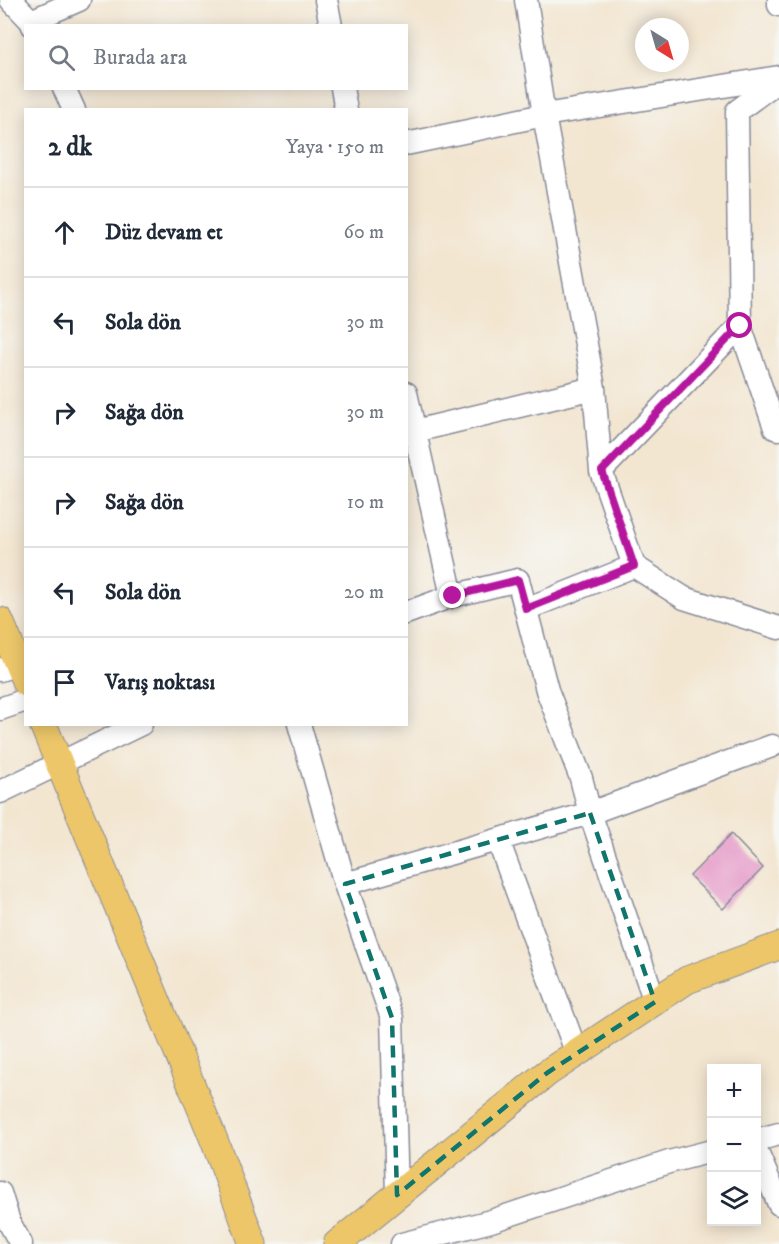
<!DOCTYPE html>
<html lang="tr">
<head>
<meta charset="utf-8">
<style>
	body { margin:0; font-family:"IM FELL DW Pica",serif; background:#f6f6f7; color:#1f2937 }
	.controls { position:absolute; right:18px; bottom:18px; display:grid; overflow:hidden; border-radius:0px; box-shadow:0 3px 15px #0003 }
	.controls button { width:54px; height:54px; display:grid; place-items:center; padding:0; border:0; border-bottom:2px solid #e0e1e3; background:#fff; color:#1f2937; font:30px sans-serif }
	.compass { position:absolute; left:635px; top:18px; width:54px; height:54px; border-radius:50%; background:#fff; box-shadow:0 3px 15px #0003; rotate:143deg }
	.stop { position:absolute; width:18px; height:18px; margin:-14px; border:4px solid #b5179e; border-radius:50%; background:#fff }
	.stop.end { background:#b5179e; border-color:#fff; box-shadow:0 2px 6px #0008 }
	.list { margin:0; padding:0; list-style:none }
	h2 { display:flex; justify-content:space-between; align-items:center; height:78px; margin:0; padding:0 24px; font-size:26px }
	h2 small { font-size:20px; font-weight:400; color:#747a83 }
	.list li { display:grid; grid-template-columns:39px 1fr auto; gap:18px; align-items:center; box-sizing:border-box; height:90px; padding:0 24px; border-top:2px solid #e0e1e3 }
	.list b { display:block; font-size:22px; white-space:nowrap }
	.list em { font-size:20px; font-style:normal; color:#747a83 }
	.icon { flex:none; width:33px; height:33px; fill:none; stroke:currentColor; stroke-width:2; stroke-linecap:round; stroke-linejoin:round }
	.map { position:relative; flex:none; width:779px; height:1244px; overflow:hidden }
	.search { position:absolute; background:#fff; box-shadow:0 3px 15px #0003; left:24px; top:24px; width:384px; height:66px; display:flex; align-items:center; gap:15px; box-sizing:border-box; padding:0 21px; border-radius:0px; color:#747a83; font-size:22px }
	.panel { position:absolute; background:#fff; box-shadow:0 3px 15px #0003; left:24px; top:108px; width:384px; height:618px; border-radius:0px }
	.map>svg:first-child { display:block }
	.building { fill:#e699c8 }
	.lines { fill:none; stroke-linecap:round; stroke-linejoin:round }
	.minor-casing { stroke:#878a98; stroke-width:25 }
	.major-casing { stroke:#878a98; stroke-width:29 }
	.minor { stroke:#fff; stroke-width:22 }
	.major { stroke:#ecc669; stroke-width:27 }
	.route { stroke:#b5179e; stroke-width:8 }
	.marked { fill:none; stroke:#0f766e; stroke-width:4.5; stroke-dasharray:12 8; stroke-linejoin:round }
</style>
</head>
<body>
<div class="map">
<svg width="779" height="1244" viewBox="0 0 779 1244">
	<rect width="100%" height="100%" fill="#f6f6f2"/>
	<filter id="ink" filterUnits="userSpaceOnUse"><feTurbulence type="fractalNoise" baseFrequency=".0167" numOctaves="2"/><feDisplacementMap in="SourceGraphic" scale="12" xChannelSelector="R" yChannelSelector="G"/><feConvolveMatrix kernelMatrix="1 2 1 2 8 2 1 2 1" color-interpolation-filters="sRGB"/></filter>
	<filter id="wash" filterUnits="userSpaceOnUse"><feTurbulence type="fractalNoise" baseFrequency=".008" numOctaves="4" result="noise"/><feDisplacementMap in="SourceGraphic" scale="24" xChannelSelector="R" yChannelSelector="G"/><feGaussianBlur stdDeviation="1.35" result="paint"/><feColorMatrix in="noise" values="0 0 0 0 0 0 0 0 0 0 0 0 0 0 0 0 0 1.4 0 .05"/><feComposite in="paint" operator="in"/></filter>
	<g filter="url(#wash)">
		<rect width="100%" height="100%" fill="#f3e6d1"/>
		<g id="blocks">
			<path class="building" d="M731,834L763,868L723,909L690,876Z"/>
		</g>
	</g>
	<g filter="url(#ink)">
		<use href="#blocks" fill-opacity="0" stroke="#878a98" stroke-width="1.5"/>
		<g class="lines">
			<defs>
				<path id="minor" d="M11,0L31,21L33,26
					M326,0L331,26
					M526,0L544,115L779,77
					M779,0V5
					M31,21L79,0
					M64,88L74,110
					M342,88L346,110
					M406,144L544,115L594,388L601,471L634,566
					M740,326L775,428L779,429
					M406,393L452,596
					M415,431L594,388
					M601,471L740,326L737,111L779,80
					M526,609L634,566L684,598L779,628
					M406,613L452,596L518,580L547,690L581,778L590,813L655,1002
					M0,670L18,664
					M0,709L26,700
					M299,724L345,884L392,1018L397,1195
					M0,792L141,724
					M498,840L577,1054
					M345,884L590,813L772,746
					M756,1140L779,1134
					M756,1150L779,1204
					M0,1193L9,1222L21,1244
					M402,1244L491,1221L669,1162L712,1151"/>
				<path id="major" d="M0,621L26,683
					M43,724L214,1140L253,1244
					M337,1244L547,1073L687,980L779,946"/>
			</defs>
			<use href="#minor" class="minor-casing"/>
			<use href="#major" class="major-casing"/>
			<use href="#minor" class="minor"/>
			<use href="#major" class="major"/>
		</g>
	</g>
	<g class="lines" filter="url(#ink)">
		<path class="route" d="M453,596L518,580L526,609L634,566L602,471L740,326"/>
	</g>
	<path class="marked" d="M590,813L655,1002L547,1073L397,1195L392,1018L345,884Z"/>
</svg>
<div class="controls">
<button>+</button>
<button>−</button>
<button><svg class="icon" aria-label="layers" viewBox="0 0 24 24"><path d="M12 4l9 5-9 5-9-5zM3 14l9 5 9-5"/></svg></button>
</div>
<svg class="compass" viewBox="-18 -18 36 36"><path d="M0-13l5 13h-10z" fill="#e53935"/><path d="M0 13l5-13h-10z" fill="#747a83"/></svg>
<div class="stop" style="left:740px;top:326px"></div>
<div class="stop end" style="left:453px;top:596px"></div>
<div class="search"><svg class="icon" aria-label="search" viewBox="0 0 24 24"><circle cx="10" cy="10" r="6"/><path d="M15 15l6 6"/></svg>Burada ara</div>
<section class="panel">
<h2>2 dk<small>Yaya · 150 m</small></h2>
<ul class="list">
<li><svg class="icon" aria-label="ahead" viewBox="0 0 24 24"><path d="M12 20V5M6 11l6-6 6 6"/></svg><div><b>Düz devam et</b></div><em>60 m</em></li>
<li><svg class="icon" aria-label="left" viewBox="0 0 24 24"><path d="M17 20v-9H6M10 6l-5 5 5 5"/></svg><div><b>Sola dön</b></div><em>30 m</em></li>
<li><svg class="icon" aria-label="right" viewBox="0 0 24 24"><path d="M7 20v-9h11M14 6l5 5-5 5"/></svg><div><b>Sağa dön</b></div><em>30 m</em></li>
<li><svg class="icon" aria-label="right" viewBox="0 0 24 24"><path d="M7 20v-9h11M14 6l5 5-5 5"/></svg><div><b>Sağa dön</b></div><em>10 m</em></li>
<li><svg class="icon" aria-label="left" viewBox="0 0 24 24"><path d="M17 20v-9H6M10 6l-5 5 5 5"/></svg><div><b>Sola dön</b></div><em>20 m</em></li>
<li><svg class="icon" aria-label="arrive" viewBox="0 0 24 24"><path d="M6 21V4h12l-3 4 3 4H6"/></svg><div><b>Varış noktası</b></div></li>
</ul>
</section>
</div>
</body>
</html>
